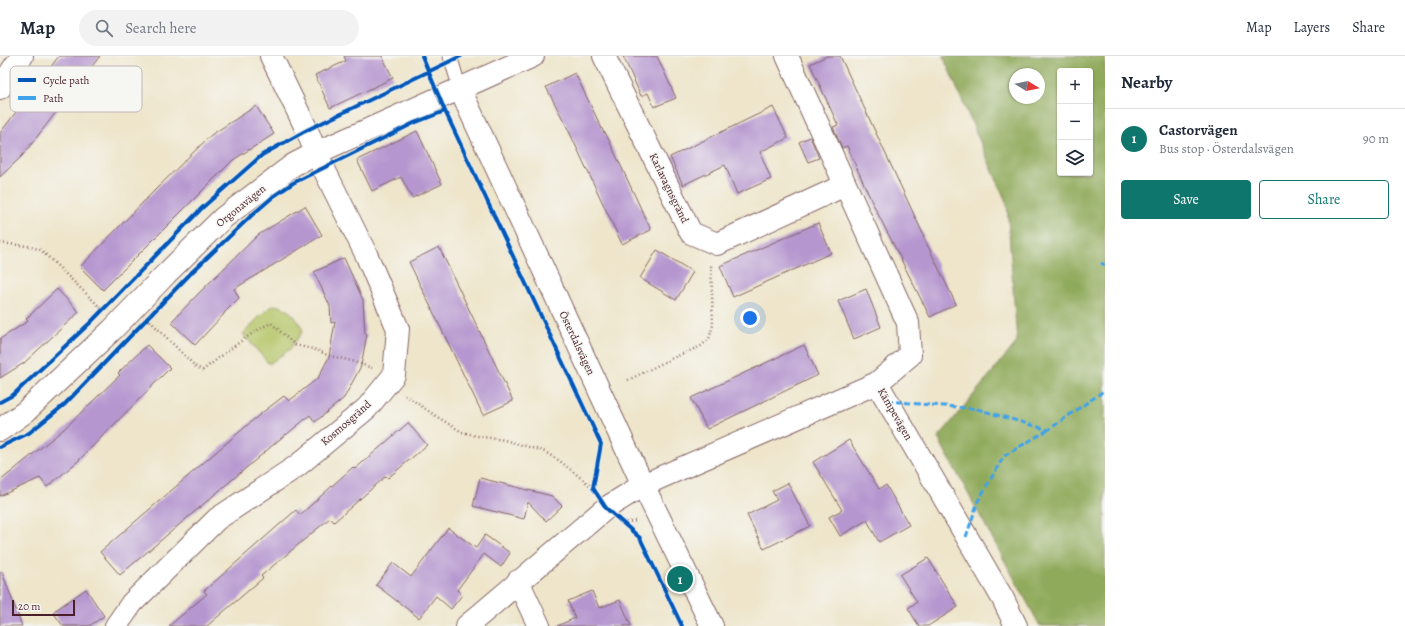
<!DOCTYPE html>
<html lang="en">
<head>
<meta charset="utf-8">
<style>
	body { margin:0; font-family:Alegreya,serif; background:#f2f2f3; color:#1f2937 }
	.controls { position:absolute; right:12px; top:12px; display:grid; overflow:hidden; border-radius:4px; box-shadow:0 1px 3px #0004 }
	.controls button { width:36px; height:36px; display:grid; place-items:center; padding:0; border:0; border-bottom:1px solid #e0e1e3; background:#fff; color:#1f2937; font:20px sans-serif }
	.compass { position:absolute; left:1009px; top:12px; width:36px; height:36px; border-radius:50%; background:#fff; box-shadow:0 1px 3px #0004; rotate:100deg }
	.scale { position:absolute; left:12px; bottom:10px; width:63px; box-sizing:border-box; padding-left:4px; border:2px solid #4a1f2b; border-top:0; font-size:11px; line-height:14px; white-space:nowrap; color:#4a1f2b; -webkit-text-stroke:3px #f6f6f2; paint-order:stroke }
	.you { position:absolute; left:750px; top:262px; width:14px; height:14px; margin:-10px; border:3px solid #fff; border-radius:50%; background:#1a73e8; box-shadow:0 0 0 6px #1a73e833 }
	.badge { display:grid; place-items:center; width:26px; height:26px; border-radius:50%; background:#0f766e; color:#fff; font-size:13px; font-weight:700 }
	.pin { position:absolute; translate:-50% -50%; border:2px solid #fff; box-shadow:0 1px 4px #0006 }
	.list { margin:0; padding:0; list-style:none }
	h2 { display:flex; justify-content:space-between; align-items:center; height:52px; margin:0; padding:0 16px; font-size:17px }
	h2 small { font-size:13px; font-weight:400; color:#747a83 }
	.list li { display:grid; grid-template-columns:26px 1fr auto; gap:12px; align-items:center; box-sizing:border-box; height:60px; padding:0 16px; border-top:1px solid #e0e1e3 }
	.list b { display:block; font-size:15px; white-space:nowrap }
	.list p { margin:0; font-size:13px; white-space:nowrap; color:#747a83 }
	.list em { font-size:13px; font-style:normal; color:#747a83 }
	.actions { display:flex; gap:8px; padding:12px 16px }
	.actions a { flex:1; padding:9px 0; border:1px solid #0f766e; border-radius:4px; text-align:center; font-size:14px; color:#0f766e }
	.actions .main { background:#0f766e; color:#fff }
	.icon { flex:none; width:22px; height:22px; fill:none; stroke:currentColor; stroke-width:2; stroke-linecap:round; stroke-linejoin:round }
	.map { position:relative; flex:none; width:1105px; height:570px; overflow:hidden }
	header { display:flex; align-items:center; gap:24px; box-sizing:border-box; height:56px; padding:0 20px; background:#fff; border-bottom:1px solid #e0e1e3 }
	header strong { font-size:19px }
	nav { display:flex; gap:22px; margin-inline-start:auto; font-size:14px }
	.search { width:280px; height:36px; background:#f2f2f3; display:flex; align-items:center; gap:10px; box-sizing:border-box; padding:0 14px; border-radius:22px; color:#747a83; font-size:15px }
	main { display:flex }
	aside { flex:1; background:#fff }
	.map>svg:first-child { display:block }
	.green { fill:#b5c568; stroke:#80724a }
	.forest { fill:#90aa5c; stroke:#6d6444; fill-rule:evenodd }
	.building { fill:#b596cf }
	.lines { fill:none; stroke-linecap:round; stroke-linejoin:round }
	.lane-casing { stroke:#836463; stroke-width:15 }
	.street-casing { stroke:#836463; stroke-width:24 }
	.path { stroke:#836463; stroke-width:2.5; stroke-dasharray:1 3; stroke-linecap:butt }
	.lane { stroke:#fff; stroke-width:13 }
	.street { stroke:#fff; stroke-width:22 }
	.quiet { stroke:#40a2eb; stroke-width:3; stroke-dasharray:6 3; stroke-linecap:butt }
	.cycleway-casing { stroke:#f6f6f2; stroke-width:6 }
	.cycleway { stroke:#0057b8; stroke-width:4 }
	.labels { text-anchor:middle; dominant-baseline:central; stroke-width:3; stroke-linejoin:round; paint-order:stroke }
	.street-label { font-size:11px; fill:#4a1f2b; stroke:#f6f6f2 }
	.key { fill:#f6f6f2; stroke:#c2b6b6; stroke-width:1 }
	.key-label { font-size:11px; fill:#4a1f2b }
</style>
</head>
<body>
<header>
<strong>Map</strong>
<div class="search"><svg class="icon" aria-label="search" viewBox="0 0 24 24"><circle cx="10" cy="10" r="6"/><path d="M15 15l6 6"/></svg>Search here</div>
<nav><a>Map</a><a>Layers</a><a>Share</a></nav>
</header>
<main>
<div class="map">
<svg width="1105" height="570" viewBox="0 0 1105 570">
	<rect width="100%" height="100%" fill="#f6f6f2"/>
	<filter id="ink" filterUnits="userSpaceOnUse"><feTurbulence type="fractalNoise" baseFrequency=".025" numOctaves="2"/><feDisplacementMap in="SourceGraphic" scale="8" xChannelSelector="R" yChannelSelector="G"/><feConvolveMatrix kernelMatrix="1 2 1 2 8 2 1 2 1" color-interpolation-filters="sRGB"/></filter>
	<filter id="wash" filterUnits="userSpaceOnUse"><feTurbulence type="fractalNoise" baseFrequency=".012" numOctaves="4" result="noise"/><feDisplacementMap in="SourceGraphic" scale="16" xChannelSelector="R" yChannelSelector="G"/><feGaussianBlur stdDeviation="0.9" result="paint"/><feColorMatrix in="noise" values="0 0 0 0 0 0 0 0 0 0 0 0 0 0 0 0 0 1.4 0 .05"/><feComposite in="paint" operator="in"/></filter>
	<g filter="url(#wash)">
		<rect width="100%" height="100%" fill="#eee5ca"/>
		<path class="green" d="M274,249C289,251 297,261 303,275L290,293L269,308L243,278L264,256Z"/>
		<path class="forest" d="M943,0H1105V570H1040L938,382L1017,286L1007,148ZM1060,15H1090V117H1060ZM1015,18H1039V42H1015Z"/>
		<g id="blocks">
			<path class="building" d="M59,0H100L22,100L0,121V77Z
				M344,0H382L393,22L330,52L315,19L346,5Z
				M623,0H657L676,42L654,51L648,37L641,40Z
				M827,0H840L924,180H923L956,248L930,261L872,146L847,90L842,92L833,71L838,69L810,8Z
				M575,17L604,77L605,76L651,174L622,188L566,69L546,31Z
				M256,50L274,78L233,104L103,234L80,211L154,135L211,79Z
				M773,51L788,82L760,96L771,123L737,138L725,109L683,129L670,101Z
				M417,75L442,128L412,142L401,121L372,135L357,104Z
				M810,81L819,102L808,106L799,86Z
				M305,150L322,179L234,233L239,242L224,257V258L195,289L171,266L200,236L258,179Z
				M818,167L831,197L733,241L720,210Z
				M439,191L513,345L483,359L409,206Z
				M657,194L693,216L676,244L640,222Z
				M344,202L363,244L365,278H367L361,310L344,342L315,366L310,359L286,379V378L120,519L100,496L259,359L284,340L289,345L318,322L329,301L335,266L331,267L330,250L314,216Z
				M57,233L79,256L24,307L0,322V283L28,265L26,263Z
				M866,233L881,271L854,283L838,245Z
				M147,289L170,312L77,406L47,431L40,422L0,440V425L64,373L120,319L118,317Z
				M804,289L818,319L707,373L691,342Z
				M408,367L427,389L388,422L386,420L334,466L330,462L261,520L263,522L207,570H169L207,538L204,535L296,454L300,459L353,411L355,413Z
				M849,384L879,433L886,429L909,469L879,486L867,464L840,480L829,461L842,454L813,406Z
				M480,422L552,440L562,450L546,465L528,446L524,463L473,450Z
				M788,427L810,470L764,493L747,459L777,444L772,435Z
				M448,472L476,492L485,479L510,497L501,511L484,498L457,534L462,539L451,553L436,540L419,562L376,529L393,507L411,521Z
				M928,502L958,551L928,570H919L908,552L917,546L900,519Z
				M0,516H2L22,570H0Z
				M86,533L104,560L89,570H63L53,556Z
				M592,535L599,552L620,544L631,570H557L575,562L568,545Z"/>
		</g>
	</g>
	<g filter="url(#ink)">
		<use href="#blocks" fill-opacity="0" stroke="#836463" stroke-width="1"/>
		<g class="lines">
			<defs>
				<path id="lane" d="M450,0L460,33"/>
				<path id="street" d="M604,0L691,177L717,188L845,129
					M787,0L908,267L910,299L877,327
					M0,32L22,0
					M460,33L643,429L712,570
					M0,374L25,356L112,274L166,218L223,162L293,109L316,97L533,0
					M518,525L539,570
					M116,570L132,547L217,463L297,410L367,352L394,319L398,273L366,198L316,97L307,74L271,0
					M467,570L606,452L643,429L877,327L1003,543L1016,570"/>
			</defs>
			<use href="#lane" class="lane-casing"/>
			<use href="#street" class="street-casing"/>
			<path class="path" d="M0,187L28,190L41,194L102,253
				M150,265L196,311L203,314C225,298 247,278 271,267L295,289L317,294L327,299L352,305L372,312
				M628,324L673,302L701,290L709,283L713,269L711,208
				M405,339L439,362L462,376L477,380L504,384L543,395L560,405L593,432
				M626,466L637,465
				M665,534L669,530"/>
			<use href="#lane" class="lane"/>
			<use href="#street" class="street"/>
			<path class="quiet" d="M1101,207L1105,209
				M887,345L977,353L1048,374L1105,334
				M966,481L978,445L1004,400L1048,374"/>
			<defs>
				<path id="cycleway" d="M422,0L445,55L601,388L593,432L606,452L640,482L682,570
					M0,346L13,339L91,266L202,152L262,99L307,74L461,0
					M0,391L29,377L64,349L192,216L252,159L274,140L293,127L414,67L445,55"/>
			</defs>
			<use href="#cycleway" class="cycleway-casing"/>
			<use href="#cycleway" class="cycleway"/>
		</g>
	</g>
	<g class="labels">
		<g class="street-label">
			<text transform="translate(669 132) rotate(64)">Karlavagnsgränd</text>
			<text transform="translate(241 150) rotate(-39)">Orgonavägen</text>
			<text transform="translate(577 287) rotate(65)">Österdalsvägen</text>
			<text transform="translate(895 358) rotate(60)">Kämpevägen</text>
			<text transform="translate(346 367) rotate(-41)">Kosmosgränd</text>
		</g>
	</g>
	<rect x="10" y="10" width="132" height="46" rx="6" class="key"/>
	<rect x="18" y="22" width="18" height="4" fill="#0057b8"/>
	<rect x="18" y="40" width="18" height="4" fill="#40a2eb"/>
	<g class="key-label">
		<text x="43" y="28">Cycle path</text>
		<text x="43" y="46">Path</text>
	</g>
</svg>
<div class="controls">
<button>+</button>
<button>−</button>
<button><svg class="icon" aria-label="layers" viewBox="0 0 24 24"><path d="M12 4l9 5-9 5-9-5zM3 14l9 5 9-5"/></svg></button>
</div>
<svg class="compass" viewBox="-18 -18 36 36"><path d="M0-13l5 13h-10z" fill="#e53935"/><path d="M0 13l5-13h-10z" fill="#747a83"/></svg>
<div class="scale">20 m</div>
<div class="you"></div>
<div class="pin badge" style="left:680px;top:523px">1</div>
</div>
<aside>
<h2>Nearby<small></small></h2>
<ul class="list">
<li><span class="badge">1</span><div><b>Castorvägen</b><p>Bus stop · Österdalsvägen</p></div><em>90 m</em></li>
</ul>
<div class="actions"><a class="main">Save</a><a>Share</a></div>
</aside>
</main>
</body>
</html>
